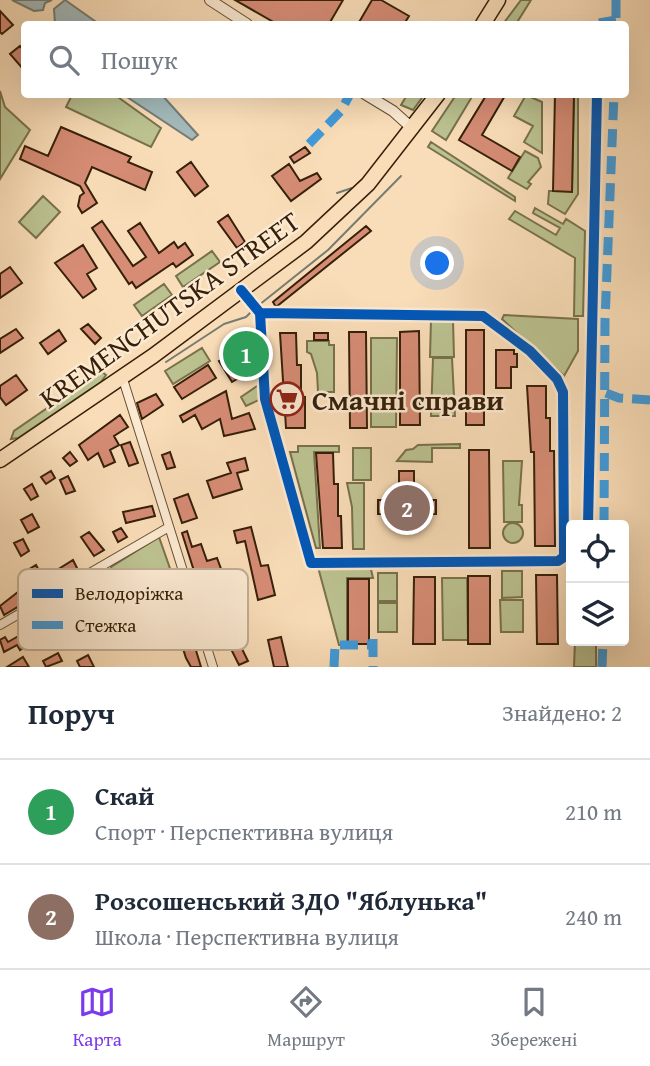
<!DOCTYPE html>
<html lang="uk">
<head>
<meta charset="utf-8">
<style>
	body { margin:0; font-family:"Gentium Book Plus",serif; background:#f2f2f3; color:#1f2937 }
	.controls { position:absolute; right:21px; bottom:21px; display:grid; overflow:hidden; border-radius:7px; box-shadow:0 7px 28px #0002 }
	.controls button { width:63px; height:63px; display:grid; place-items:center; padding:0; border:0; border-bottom:2px solid #e0e1e3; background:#fff; color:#1f2937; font:35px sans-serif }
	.you { position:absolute; left:438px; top:264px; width:24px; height:24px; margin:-18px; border:5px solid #fff; border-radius:50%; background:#1a73e8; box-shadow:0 0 0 10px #1a73e833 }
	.badge { display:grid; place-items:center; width:46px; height:46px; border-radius:50%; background:#7c3aed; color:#fff; font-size:23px; font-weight:700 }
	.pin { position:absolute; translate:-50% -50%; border:4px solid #fff; box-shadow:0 2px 7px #0006 }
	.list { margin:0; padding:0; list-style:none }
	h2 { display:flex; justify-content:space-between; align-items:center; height:91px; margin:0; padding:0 28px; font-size:30px }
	h2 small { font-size:23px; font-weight:400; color:#747a83 }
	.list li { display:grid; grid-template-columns:46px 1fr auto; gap:21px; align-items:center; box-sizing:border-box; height:105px; padding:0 28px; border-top:2px solid #e0e1e3 }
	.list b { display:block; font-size:26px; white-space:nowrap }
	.list p { margin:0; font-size:23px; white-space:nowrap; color:#747a83 }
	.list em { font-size:23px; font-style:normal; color:#747a83 }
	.icon { flex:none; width:38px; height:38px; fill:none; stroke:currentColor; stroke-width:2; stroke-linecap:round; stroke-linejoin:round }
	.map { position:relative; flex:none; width:650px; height:667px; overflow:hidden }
	.search { position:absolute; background:#fff; box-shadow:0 7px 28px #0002; left:21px; right:21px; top:21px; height:77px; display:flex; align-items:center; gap:18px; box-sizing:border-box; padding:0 24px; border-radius:7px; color:#747a83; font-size:26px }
	.sheet { height:301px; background:#fff }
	nav { display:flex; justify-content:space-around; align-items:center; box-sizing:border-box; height:98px; border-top:2px solid #e0e1e3; background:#fff; font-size:19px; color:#747a83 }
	nav a { display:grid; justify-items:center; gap:4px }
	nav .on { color:#7c3aed }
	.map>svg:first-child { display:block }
	.green { fill:#bbc290; stroke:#78714c; stroke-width:2 }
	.water { fill:#a3b9ba; stroke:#777c73; stroke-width:2 }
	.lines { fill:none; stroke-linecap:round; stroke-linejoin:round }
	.stream { stroke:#777c73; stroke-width:2 }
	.building { fill:#d68c75; stroke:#362009; stroke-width:2 }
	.minor-casing { stroke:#674f35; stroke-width:10 }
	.tertiary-casing { stroke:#674f35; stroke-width:12 }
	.trunk-casing { stroke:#362009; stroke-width:17 }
	.minor { stroke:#fbe9d1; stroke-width:8 }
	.tertiary { stroke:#fbe9d1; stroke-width:10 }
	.trunk { stroke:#f9ddb8; stroke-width:14 }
	.quiet { stroke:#3e9bdd; stroke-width:9; stroke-dasharray:18 9; stroke-linecap:butt }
	.cycleway-casing { stroke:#fbe9d1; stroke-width:15 }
	.cycleway { stroke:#0057b8; stroke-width:10 }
	.labels { text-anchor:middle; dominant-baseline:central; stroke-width:5; stroke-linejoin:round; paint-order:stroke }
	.street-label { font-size:28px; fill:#362009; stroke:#fbe9d1 }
	.poi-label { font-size:28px; font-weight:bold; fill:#362009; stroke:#fbe9d1; text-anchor:start }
	.key { fill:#fbe9d1; stroke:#c0ad95; stroke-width:2 }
	.key-label { font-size:19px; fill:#362009 }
</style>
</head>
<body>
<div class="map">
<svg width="650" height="667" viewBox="0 0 650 667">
	<rect width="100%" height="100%" fill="#f9ddb8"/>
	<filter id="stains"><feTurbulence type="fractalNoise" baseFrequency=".00286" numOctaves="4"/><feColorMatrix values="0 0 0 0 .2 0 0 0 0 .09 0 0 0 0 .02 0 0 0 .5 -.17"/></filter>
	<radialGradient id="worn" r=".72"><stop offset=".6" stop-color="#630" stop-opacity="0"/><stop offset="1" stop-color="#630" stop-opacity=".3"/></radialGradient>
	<path class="green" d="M521,0H531L516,24H503Z
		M0,91L5,107L30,130L0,179Z
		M72,95H115L161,128L151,147L66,107Z
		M407,95H424L413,110L401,105Z
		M456,95H473L446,140L432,131Z
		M526,95L542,102V153L524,142L533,126L514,116Z
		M574,95H578V194L565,214L548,204L549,191H572Z
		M431,142L515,197V201L428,147Z
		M525,151L538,158L541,167L528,182L531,184L527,189L508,178Z
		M43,196L60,212L36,238L19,222Z
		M535,208L563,224L566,219L585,231L583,316H574L575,258L509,219L515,211L556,235L560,228L533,213Z
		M212,251L220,262L183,287L176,276Z
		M164,284L172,295L142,316L134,305Z
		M504,315L578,319V351L564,376L502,319Z
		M431,319L453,320L454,357H430Z
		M371,338H397L396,427H371Z
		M307,341H329V345H334V392H318L317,373L311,354L307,352Z
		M202,348L210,361L173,384L165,371Z
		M433,358H452L455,416H431Z
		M101,371L106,375L101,382L18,438L11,439L14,431Z
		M260,384L263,398L246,406L241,397Z
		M460,444V448H432V462L397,461L406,450L413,449L418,445Z
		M298,446H339V452H314L320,548H316L290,452H298Z
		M353,448H371V480H353Z
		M503,461H522L519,505H522V522H504Z
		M347,483H364V549H353L352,507Z
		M503 533a10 10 0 1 1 20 0a10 10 0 1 1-20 0Z
		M159,537L180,597L127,615L111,567Z
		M370,565L373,578H347V645H339L318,567Z
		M502,571H522V597L502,598Z
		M378,573H397V601H378Z
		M442,578H467L468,640H443Z
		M500,600H523V632H501Z
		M378,603H397V632H378Z
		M575,641H596V667H574Z"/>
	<path class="water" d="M12,0H52L45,3L43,10L34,11Z
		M65,0L99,24H55L54,9Z
		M124,95H162L198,135L192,140Z"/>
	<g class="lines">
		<path class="stream" d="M337,193L352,188
			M259,305L328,250L401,176
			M166,362L224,324L246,317L254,309"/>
	</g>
	<path class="building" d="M235,0H343L329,24H277Z
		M372,0H381L409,16L404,24H358Z
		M0,11L13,25L2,34L0,32Z
		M20,46L24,51V70L10,54Z
		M487,94H506L482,135L520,157L512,171L459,140Z
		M555,94H574L572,192L553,191Z
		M61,127L131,157L128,162L152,172L145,190L92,167L85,183L97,203L82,213L78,206L80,196L84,193L80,186L20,159L25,146L48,156Z
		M305,147L310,153L294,163L290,157Z
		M191,162L208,186L195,196L177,172Z
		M289,164L300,181L317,173L321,179L291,201L272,176Z
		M228,215L245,242L237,248L218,222Z
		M102,221L133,266L146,257L128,231L140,223L159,253L174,242L178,248L185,243L193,255L176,267L173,263L136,288L132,282L129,284L92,228Z
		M366,226L371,231L276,307L273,302Z
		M83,245L97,268L87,274L96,289L83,298L55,263Z
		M10,267L22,283L0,298V274Z
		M88,324L101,338L95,344L81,329Z
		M16,329L23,338L0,353V339Z
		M59,330L66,341L48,354L40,343Z
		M466,330H484V425H466Z
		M419,331L420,425H400V332Z
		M349,332H366L367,428H350Z
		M280,333H296L297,365H301V397H305V428H286Z
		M314,333H328V340H314Z
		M245,346L257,367L232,382L219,361Z
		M496,350H514V354H517V367H511V388H496Z
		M208,365L216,378L182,399L174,387Z
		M16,375L27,390L6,405L0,397V386Z
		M527,386H546V418H550V451H554L555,546H535L534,452H531Z
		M226,391L232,419L249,413L255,429L224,436L220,419L202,429L195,415L183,422L180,416Z
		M156,394L163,405L142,419L137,403Z
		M120,415L128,427L114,436L119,445L110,450L115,462L104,467L98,453L88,460L79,445Z
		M130,442L138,463L129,466L121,445Z
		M469,450H489L490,548H469Z
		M70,452L77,461L70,466L63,458Z
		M170,452L175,467L167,469L162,455Z
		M316,453H333L334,484H338V516H341L342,548H323Z
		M245,458L248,470L237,473L242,489L213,498L207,481L231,473L227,463Z
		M51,471L55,478L46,484L41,477Z
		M399,471H414V500H436V514H415V524H400L399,514H378V500H399Z
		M68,476L75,491L66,494L60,480Z
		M32,484L38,496L31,500L24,489Z
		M188,494L197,518L182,523L174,499Z
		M152,506L155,516L126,523L123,512Z
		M32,514L39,527L28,533L21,520Z
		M251,527L261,566L268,565L275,595L258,600L245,541L237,543L234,531Z
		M121,528L127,537L118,542L113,532Z
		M187,531L192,547L201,544L207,561L217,558L224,577L211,582L222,616L216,618L222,638L228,636L229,641L241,636L243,642L239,643L248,661L239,665L230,647L219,650L182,533Z
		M89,532L104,550L94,556L81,537Z
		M23,539L29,551L21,556L14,543Z
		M73,560L77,568L58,581L54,572Z
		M36,565L48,587L39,592L26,571Z
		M536,575H557L558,644H537Z
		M468,576H490V644H468Z
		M414,577H435V644H413Z
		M348,579H369V644H348Z
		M23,588L29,600L4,615L0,606Z
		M180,597L201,667H191L186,658L168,601Z
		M22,634L28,645L20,650L17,645L4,652L0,640L5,637L8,642Z
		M281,637L288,667H274L268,640Z
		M58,653L62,661L46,667L43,661Z
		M88,655L94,667H80L77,661Z
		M23,657L29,667H7Z"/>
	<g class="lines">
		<defs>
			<path id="minor" d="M241,290L260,313L265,399L311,563L558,561L564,557L563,392L557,379L530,351L483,316L260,313
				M122,376L213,667
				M0,625L169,527"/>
			<path id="tertiary" d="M210,0L247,24
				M365,94L393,111L413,129"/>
			<path id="trunk" d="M483,24L498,0
				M0,460L153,356L306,242L368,184L438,94"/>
		</defs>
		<use href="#minor" class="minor-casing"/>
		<use href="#tertiary" class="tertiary-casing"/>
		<use href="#trunk" class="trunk-casing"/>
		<use href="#minor" class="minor"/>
		<use href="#tertiary" class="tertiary"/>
		<use href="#trunk" class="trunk"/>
		<path class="quiet" d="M616,0V24
			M599,23L616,20
			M309,144L341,111L350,94
			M606,393L619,398L650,400
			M604,525L605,321L614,94
			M373,639V667
			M334,667L335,645H373
			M602,667L603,641"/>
		<defs>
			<path id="cycleway" d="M241,290L260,313L265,399L311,563L558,561L564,557L563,392L557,379L530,351L483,316L260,313
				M588,525L597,94"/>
		</defs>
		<use href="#cycleway" class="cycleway-casing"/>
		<use href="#cycleway" class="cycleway"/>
	</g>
	<defs>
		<symbol id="supermarket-ring" viewBox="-11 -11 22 22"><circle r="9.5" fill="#fbe9d1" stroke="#8f2418" stroke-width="1.5"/><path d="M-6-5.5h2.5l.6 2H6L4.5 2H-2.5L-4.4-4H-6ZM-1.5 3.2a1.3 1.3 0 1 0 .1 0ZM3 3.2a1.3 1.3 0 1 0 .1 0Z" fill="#8f2418"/></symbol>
	</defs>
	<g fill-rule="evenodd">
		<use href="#supermarket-ring" x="268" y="380" width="38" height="38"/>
	</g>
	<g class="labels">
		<g class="street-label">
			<text transform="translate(169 309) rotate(-36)">KREMENCHUTSKA STREET</text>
		</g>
		<g class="poi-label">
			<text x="312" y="399">Смачні справи</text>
		</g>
	</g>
	<rect x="18" y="569" width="230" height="81" rx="10" class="key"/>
	<rect x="32" y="589" width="31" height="9" fill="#0057b8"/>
	<rect x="32" y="621" width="31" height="8" fill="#3e9bdd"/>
	<g class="key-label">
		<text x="75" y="600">Велодоріжка</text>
		<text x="75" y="632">Стежка</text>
	</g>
	<rect width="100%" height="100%" filter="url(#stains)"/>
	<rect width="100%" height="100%" fill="url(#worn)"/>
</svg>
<div class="controls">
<button><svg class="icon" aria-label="locate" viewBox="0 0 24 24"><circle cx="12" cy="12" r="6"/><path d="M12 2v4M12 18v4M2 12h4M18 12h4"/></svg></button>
<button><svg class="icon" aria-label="layers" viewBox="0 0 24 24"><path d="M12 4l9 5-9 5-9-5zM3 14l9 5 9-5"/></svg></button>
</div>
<div class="you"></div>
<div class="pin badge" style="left:246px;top:354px;background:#2e9e5b">1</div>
<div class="pin badge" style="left:407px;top:508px;background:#8d6e63">2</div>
<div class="search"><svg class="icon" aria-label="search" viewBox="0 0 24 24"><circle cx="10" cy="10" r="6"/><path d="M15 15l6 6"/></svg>Пошук</div>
</div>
<section class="sheet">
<h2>Поруч<small>Знайдено: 2</small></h2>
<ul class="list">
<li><span class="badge" style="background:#2e9e5b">1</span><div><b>Скай</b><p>Спорт · Перспективна вулиця</p></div><em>210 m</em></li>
<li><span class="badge" style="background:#8d6e63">2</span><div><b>Розсошенський ЗДО &quot;Яблунька&quot;</b><p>Школа · Перспективна вулиця</p></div><em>240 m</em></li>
</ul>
</section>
<nav>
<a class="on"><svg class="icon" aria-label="map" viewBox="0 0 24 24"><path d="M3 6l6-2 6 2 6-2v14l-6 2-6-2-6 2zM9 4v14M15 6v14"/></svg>Карта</a>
<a><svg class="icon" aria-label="directions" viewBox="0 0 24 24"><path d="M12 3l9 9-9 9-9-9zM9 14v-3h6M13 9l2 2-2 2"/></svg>Маршрут</a>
<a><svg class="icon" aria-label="saved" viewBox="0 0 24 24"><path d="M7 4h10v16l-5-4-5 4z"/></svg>Збережені</a>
</nav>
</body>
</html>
